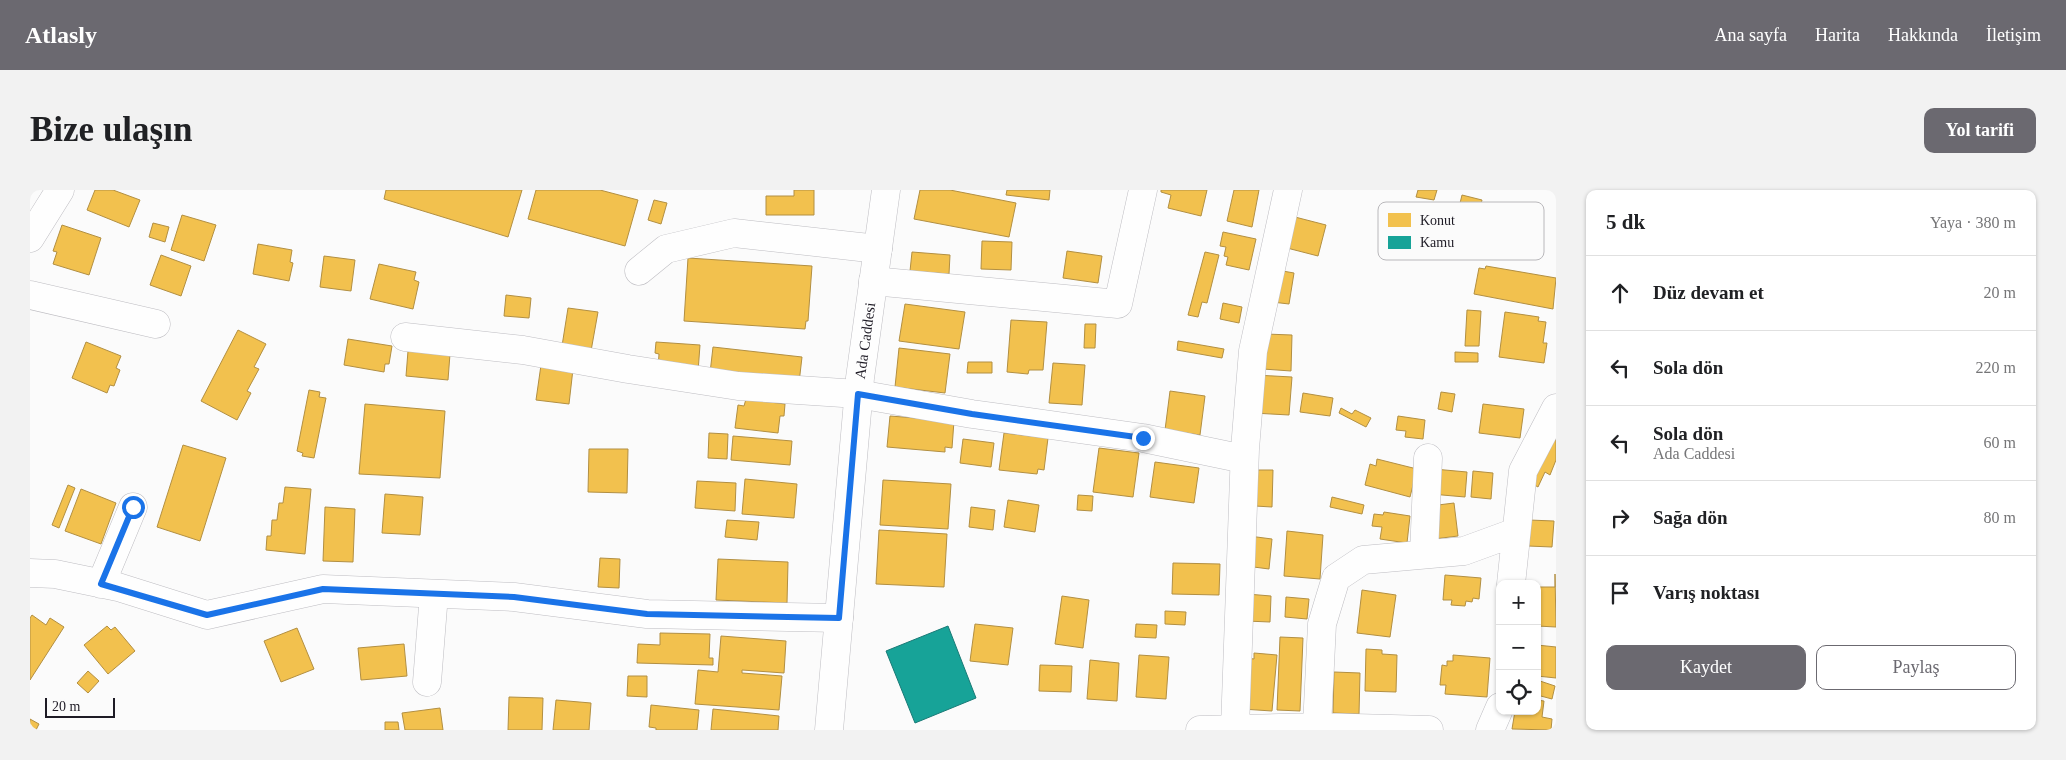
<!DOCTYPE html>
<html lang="tr">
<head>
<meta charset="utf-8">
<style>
	body { margin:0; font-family:Georgia,serif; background:#f2f2f2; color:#202124 }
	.controls { position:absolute; right:15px; bottom:15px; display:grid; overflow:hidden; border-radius:10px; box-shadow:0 1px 4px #0004 }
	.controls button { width:45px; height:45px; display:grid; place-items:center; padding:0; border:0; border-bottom:1px solid #e0e0e0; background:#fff; color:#202124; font:25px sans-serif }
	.scale { position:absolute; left:15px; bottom:12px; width:70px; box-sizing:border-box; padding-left:5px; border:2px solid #1e1b25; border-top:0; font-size:14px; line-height:18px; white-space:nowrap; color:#1e1b25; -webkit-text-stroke:4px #fbfbfb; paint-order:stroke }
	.stop { position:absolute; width:15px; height:15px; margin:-11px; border:4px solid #1a73e8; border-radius:50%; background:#fff }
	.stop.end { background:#1a73e8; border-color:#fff; box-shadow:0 1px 5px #0008 }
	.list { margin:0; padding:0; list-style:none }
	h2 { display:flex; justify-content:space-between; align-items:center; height:65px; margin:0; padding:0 20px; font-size:21px }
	h2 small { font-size:16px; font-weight:400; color:#757577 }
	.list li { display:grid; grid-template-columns:32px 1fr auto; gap:15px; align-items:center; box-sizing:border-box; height:75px; padding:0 20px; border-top:1px solid #e0e0e0 }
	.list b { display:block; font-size:19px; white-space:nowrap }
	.list p { margin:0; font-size:16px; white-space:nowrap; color:#757577 }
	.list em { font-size:16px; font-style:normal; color:#757577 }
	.actions { display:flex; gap:10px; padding:15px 20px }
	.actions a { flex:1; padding:11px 0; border:1px solid #6b6970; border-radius:10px; text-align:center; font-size:18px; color:#6b6970 }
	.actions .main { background:#6b6970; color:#fff }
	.icon { flex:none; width:28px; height:28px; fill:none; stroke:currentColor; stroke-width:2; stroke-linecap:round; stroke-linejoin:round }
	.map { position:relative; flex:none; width:1526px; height:540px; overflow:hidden; border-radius:10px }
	header { display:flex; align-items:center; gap:30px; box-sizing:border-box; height:70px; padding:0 25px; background:#6b6970; color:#fff }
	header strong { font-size:24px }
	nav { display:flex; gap:28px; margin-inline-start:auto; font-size:18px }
	.intro { display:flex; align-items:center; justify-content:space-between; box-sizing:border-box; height:120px; padding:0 30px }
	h1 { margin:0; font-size:35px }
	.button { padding:12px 22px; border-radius:10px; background:#6b6970; color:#fff; font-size:18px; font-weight:700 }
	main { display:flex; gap:30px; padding:0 30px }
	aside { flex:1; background:#fff; border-radius:10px; box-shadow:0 1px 4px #0004 }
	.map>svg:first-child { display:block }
	.homes { fill:#f2c14e; stroke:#b28f42 }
	.public { fill:#17a398; stroke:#197a76 }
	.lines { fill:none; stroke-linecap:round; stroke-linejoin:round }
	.street-casing { stroke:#bebdc2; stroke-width:29 }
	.secondary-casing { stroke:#bebdc2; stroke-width:29 }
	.street { stroke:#fefefe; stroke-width:28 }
	.secondary { stroke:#fefefe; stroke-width:28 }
	.route { stroke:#1a73e8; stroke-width:6 }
	.labels { text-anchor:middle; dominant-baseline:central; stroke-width:5; stroke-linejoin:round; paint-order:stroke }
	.street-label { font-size:15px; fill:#1e1b25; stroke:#fbfbfb }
	.key { fill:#fbfbfb; stroke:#b9b8bb; stroke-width:1 }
	.key-label { font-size:14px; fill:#1e1b25 }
</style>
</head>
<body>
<header>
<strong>Atlasly</strong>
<nav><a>Ana sayfa</a><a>Harita</a><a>Hakkında</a><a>İletişim</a></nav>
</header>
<div class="intro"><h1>Bize ulaşın</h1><a class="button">Yol tarifi</a></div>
<main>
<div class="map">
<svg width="1526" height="540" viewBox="0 0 1526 540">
	<rect width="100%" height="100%" fill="#fbfbfb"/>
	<path class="homes" d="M65,0H83L110,10L99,37L57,20Z
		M356,0H492L478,47L354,9Z
		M506,0H570L608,10L595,56L498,29Z
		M764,0H784V25H736V6H764Z
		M890,0H920L986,13L979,47L884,29Z
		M977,0H1020L1019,10L976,5Z
		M1131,0H1177L1171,26L1138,18L1141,5L1131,2Z
		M1204,0H1229L1222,37L1197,31Z
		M1388,0H1407L1404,10L1386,7Z
		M1432,5L1452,10L1445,39L1425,34Z
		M624,10L637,13L631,34L618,30Z
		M152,25L186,35L174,71L141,60Z
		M1265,27L1296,35L1288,66L1257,58Z
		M123,33L139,37L135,52L119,47Z
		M32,35L71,48L59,85L23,74L27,62L23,61Z
		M1193,42L1226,49L1219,80L1196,75L1198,67L1194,66L1196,57L1190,56Z
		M952,51L982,52L981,80L951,79Z
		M228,54L262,60L260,72L263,73L259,91L223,84Z
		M1037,61L1072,66L1068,93L1033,88Z
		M882,62L920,65L919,84L880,81Z
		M1175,62L1189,65L1177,113L1172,112L1168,127L1158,125Z
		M131,65L161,76L151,106L120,95Z
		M294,66L325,70L321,101L290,97Z
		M658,68L782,76L778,131H776L775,139L654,131Z
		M349,74L386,82L384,90L389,92L383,119L340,109Z
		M1456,76L1526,88L1523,119L1444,104L1449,78L1455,79Z
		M1247,80L1264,83L1259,114L1242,112Z
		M476,105L501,108L499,128L474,126Z
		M1193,113L1212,117L1209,133L1190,129Z
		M875,114L935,122L929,159L869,151Z
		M538,118L568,122L561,161L532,156Z
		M1437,120L1451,121L1449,156H1435Z
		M1475,122L1509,127L1508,131L1516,132L1513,153H1517L1514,173L1469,167Z
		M981,130L1017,132L1013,180H999L998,184L977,182Z
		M1055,134H1066L1065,158H1054Z
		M208,140L236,154L224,177L229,179L217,201L221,203L207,230L171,211Z
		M1235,144L1262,145L1261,181L1233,179Z
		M318,149L362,156L359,174H355L354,182L314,175Z
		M1148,151L1194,159L1192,168L1147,160Z
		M56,152L91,166L86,178L90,180L84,196L80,195L77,203L42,188Z
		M626,152L670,155L668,182L628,178L629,164L625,163Z
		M683,157L772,167L769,193L680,183Z
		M869,158L920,164L915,203L865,197Z
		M378,161L420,164L418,190L376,186Z
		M1425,162L1448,163V172H1425Z
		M938,172H962V183H937Z
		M1023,173L1055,175L1052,215L1019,213Z
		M511,175L543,179L539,214L506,210Z
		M1225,185L1262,187L1259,225L1223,223Z
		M279,200L290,202L289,207L296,208L284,268L272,266L273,263L267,261Z
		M1140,201L1175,206L1170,245L1135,240Z
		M1411,202L1425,204L1422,222L1408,219Z
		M1273,203L1303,208L1300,226L1270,222Z
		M716,209L755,214L754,226H750L748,243L705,238L708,215L714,216Z
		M335,214L415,221L410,288L329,284Z
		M1453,214L1494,219L1490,248L1449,243Z
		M1311,218L1322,224L1325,220L1341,228L1336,237L1309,223Z
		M860,226L924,231L922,258L915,257V262L857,257Z
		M1368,226L1395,230L1393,249L1375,247L1376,241L1366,240Z
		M679,243L698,244L697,269L678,268Z
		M974,243L1018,248L1014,280L1008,279L1007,284L969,280Z
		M703,246L762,251L760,275L701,270Z
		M1521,248L1526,250V270L1520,285L1515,282L1508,297L1501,293Z
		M933,249L964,253L961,277L930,273Z
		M153,255L196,268L170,351L127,337Z
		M1069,258L1109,263L1103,307L1063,302Z
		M559,259H598L597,303L558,302Z
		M1347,269L1387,279L1380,307L1335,295L1340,274L1346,276Z
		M1125,272L1169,278L1164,313L1120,307Z
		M1404,279L1437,282L1435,307L1401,304Z
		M1226,280H1243L1242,317L1225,316Z
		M1443,281L1463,283L1461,309L1441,307Z
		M715,289L767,294L764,328L712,324Z
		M853,290L921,294L918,339L850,335Z
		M667,291L706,293L705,321L665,318Z
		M38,295L45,298L29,338L22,335Z
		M255,297L281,299L275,364L236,360L237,346H241L242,330H247L249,313H253Z
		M51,299L86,313L71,354L35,341Z
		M355,304L393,307L390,345L352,343Z
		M1048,305L1063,306L1062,321L1047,320Z
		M1302,307L1334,315L1332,324L1300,317Z
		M978,310L1009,315L1005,342L974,337Z
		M1424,313L1428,346L1404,349L1400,316Z
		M295,317L325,319L323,372L293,371Z
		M941,317L965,320L963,340L939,337Z
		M1354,322L1380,326L1377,353L1350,349L1352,337L1342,336L1344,324L1353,325Z
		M697,330L729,332L727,350L695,347Z
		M1499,330L1524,331L1522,357L1498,356Z
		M849,340L917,344L914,397L846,394Z
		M1257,341L1293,345L1290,389L1254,386Z
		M1219,346L1242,349L1239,379L1216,376Z
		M570,368L590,369L589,398L568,397Z
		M688,369L758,372L757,413L686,410Z
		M1143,373L1190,374L1189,405L1142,404Z
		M1525,384L1526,437L1507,436V397H1525Z
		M1415,385L1451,388L1449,409L1443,408L1442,412L1436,411L1435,416L1421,415L1422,410H1413Z
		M1332,400L1366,405L1360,447L1327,443Z
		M1217,404L1241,406L1240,432L1216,431Z
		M1032,406L1059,410L1053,458L1025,454Z
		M1256,407L1279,409L1277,429L1255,427Z
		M1135,421L1156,422L1155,435L1135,434Z
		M2,425L16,435L20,428L34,437L0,490V428Z
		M945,434L983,438L978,475L940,471Z
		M1106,434L1127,435L1126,448L1105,447Z
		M77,436L81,440L85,437L105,461L78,484L54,455Z
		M267,438L284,479L251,492L234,451Z
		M630,443L680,444L679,468H683V475L607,473L608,454L630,455Z
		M691,446L756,451L754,483L712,480V483L752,486L749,520L665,514L668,480L688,482Z
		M1250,447L1273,448L1270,521L1247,520Z
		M374,454L377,486L331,490L328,458Z
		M1507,455L1526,457V488L1507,486Z
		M1336,459L1352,460V464L1367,465L1366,502L1335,501Z
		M1224,463L1247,465L1242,521L1212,519L1216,468L1224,469Z
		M1109,465L1139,467L1136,509L1106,507Z
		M1423,465L1460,468L1457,507L1415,504L1416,495H1410L1412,475L1417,476V471H1423Z
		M1060,470L1089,473L1087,511L1057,509Z
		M1010,475L1042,476L1041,502L1009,501Z
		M58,481L69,491L58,503L47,493Z
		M1304,482L1330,483L1329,524L1303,523Z
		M598,486H617V507L597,506Z
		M1507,490L1525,496L1522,509L1507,505Z
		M479,507L513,508L512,540H478Z
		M526,510L561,513L559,540H523Z
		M1507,510L1514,511L1512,527L1522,529L1521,540L1482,539L1485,521H1507Z
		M621,515L669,520L667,540H626V538L619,537Z
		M410,518L413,540H375L372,523Z
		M683,519L749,526L748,540H681Z
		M0,529L9,534L6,540H0Z
		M355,532H368L369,540H355Z"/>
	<path class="public" d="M918,436L946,508L885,533L856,461Z"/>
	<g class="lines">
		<defs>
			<path id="street" d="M0,48L30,0
				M609,81L636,59L704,43L848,59
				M843,91L1088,114L1113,0
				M0,105L126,134
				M375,147L493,160L598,179L708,196L828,204L942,224L1113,248L1214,269
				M1394,364L1398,268
				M0,383L25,384L88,397L177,425L293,399L484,407L617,424L809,428
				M71,394L103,317
				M1481,394L1493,281L1526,218
				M397,492L404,404
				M1287,537L1292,434L1306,388L1333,370L1434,361L1486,342
				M1205,538L1215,259L1223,161L1258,0
				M1170,540L1287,537L1399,540
				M1460,540L1470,517"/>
			<g id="secondary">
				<path id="s1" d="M799,540L830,188L856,0"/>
			</g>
		</defs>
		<use href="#street" class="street-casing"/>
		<use href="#secondary" class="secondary-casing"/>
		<use href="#street" class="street"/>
		<use href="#secondary" class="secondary"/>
	</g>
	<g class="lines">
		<path class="route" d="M103,317L71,394L177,425L293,399L484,407L617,424L809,428L828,204L942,224L1113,248"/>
	</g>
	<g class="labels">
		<g class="street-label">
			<text stroke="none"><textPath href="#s1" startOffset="391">Ada Caddesi</textPath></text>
		</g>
	</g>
	<rect x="1348" y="12" width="166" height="58" rx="8" class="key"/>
	<rect x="1358" y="23" width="23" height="14" fill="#f2c14e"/>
	<rect x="1358" y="46" width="23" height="13" fill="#17a398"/>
	<g class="key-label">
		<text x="1390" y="35">Konut</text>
		<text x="1390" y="57">Kamu</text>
	</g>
</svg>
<div class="controls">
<button>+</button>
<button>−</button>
<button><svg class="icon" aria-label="locate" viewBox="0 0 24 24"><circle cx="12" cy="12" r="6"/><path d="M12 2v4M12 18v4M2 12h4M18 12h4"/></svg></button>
</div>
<div class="scale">20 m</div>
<div class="stop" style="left:103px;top:317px"></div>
<div class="stop end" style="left:1113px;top:248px"></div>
</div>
<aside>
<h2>5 dk<small>Yaya · 380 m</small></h2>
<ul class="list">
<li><svg class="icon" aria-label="ahead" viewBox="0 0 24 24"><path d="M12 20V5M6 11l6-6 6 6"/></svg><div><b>Düz devam et</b></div><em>20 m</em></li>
<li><svg class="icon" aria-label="left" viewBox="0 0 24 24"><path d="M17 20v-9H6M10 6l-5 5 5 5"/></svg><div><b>Sola dön</b></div><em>220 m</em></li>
<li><svg class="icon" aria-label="left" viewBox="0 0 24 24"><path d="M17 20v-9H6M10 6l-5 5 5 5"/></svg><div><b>Sola dön</b><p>Ada Caddesi</p></div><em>60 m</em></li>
<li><svg class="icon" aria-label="right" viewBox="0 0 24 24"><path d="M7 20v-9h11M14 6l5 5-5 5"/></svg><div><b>Sağa dön</b></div><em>80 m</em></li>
<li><svg class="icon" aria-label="arrive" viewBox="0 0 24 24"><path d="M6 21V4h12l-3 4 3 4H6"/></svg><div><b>Varış noktası</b></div></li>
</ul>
<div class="actions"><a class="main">Kaydet</a><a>Paylaş</a></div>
</aside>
</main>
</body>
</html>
